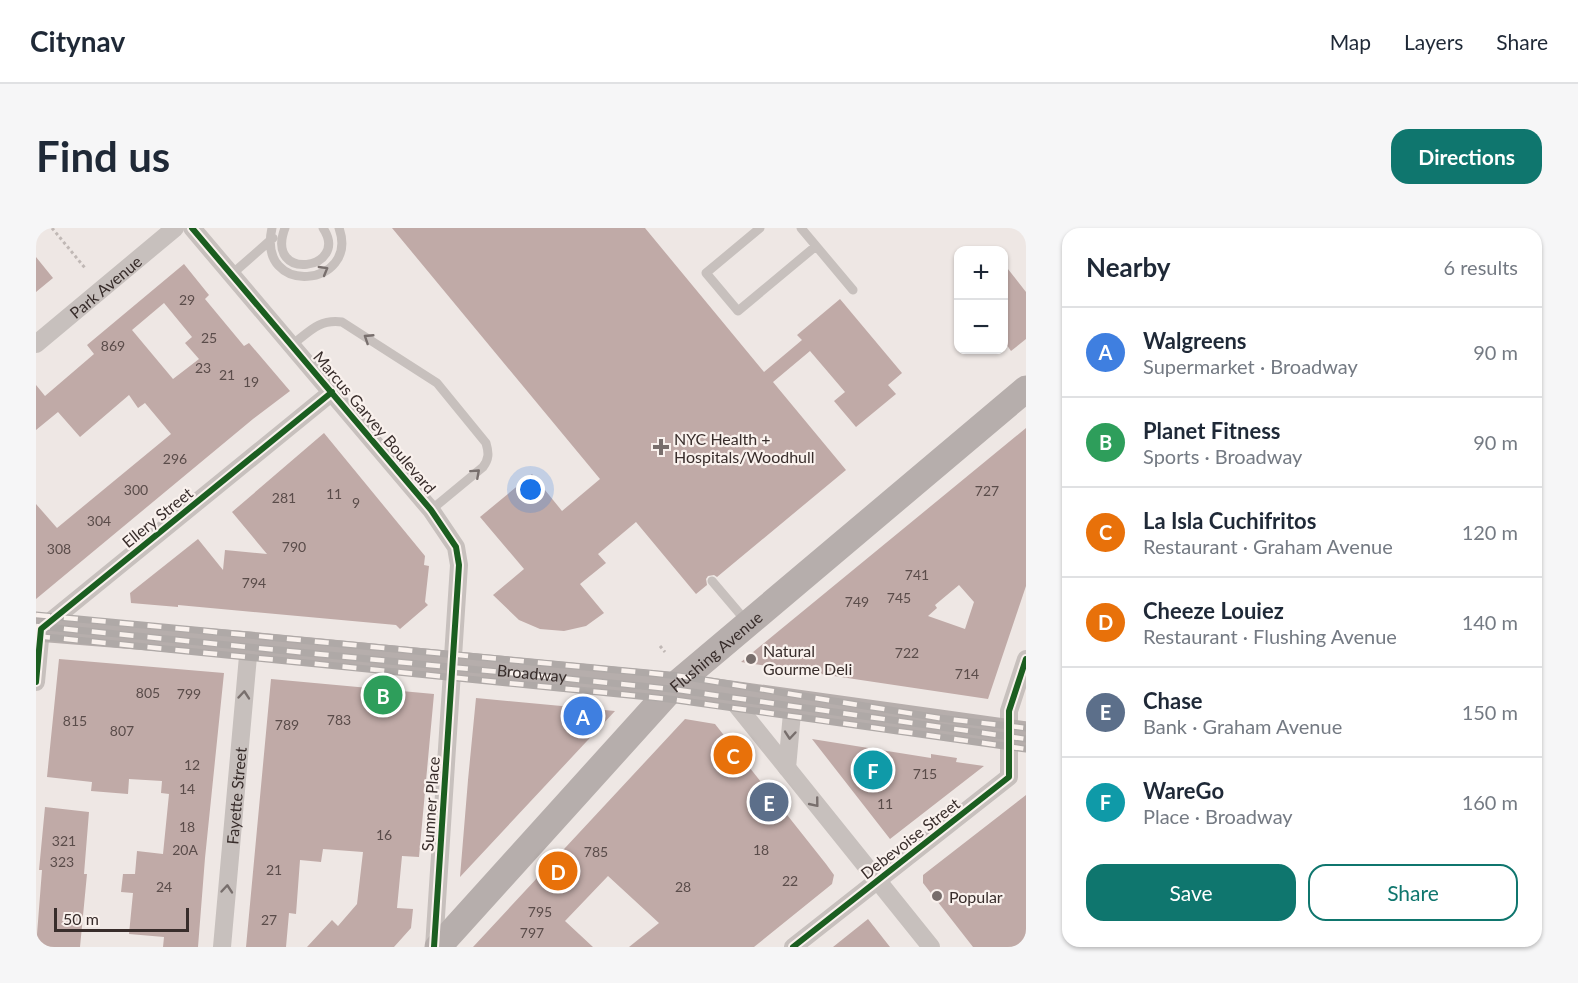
<!DOCTYPE html>
<html lang="en">
<head>
<meta charset="utf-8">
<style>
	body { margin:0; font-family:Lato,sans-serif; background:#f6f6f7; color:#1f2937 }
	.controls { position:absolute; right:18px; top:18px; display:grid; overflow:hidden; border-radius:12px; box-shadow:0 2px 4px #0004 }
	.controls button { width:54px; height:54px; display:grid; place-items:center; padding:0; border:0; border-bottom:2px solid #e0e1e3; background:#fff; color:#1f2937; font:30px sans-serif }
	.scale { position:absolute; left:18px; bottom:15px; width:135px; box-sizing:border-box; padding-left:6px; border:3px solid #382d2b; border-top:0; font-size:16px; line-height:21px; white-space:nowrap; color:#382d2b; -webkit-text-stroke:4px #f9f1ed; paint-order:stroke }
	.you { position:absolute; left:495px; top:262px; width:21px; height:21px; margin:-15px; border:4px solid #fff; border-radius:50%; background:#1a73e8; box-shadow:0 0 0 9px #1a73e833 }
	.badge { display:grid; place-items:center; width:39px; height:39px; border-radius:50%; background:#0f766e; color:#fff; font-size:20px; font-weight:700 }
	.pin { position:absolute; translate:-50% -50%; border:3px solid #fff; box-shadow:0 2px 6px #0006 }
	.list { margin:0; padding:0; list-style:none }
	h2 { display:flex; justify-content:space-between; align-items:center; height:78px; margin:0; padding:0 24px; font-size:26px }
	h2 small { font-size:20px; font-weight:400; color:#747a83 }
	.list li { display:grid; grid-template-columns:39px 1fr auto; gap:18px; align-items:center; box-sizing:border-box; height:90px; padding:0 24px; border-top:2px solid #e0e1e3 }
	.list b { display:block; font-size:22px; white-space:nowrap }
	.list p { margin:0; font-size:20px; white-space:nowrap; color:#747a83 }
	.list em { font-size:20px; font-style:normal; color:#747a83 }
	.actions { display:flex; gap:12px; padding:18px 24px }
	.actions a { flex:1; padding:14px 0; border:2px solid #0f766e; border-radius:18px; text-align:center; font-size:21px; color:#0f766e }
	.actions .main { background:#0f766e; color:#fff }
	.map { position:relative; flex:none; width:990px; height:719px; overflow:hidden; border-radius:18px }
	header { display:flex; align-items:center; gap:36px; box-sizing:border-box; height:84px; padding:0 30px; background:#fff; border-bottom:2px solid #e0e1e3 }
	header strong { font-size:28px }
	nav { display:flex; gap:33px; margin-inline-start:auto; font-size:21px }
	.intro { display:flex; align-items:center; justify-content:space-between; box-sizing:border-box; height:144px; padding:0 36px }
	h1 { margin:0; font-size:42px }
	.button { padding:15px 27px; border-radius:18px; background:#0f766e; color:#fff; font-size:21px; font-weight:700 }
	main { display:flex; gap:36px; padding:0 36px }
	aside { flex:1; background:#fff; border-radius:18px; box-shadow:0 2px 4px #0004 }
	.map>svg:first-child { display:block }
	.building { fill:#c0aaa7; fill-rule:evenodd }
	.lines { fill:none; stroke-linecap:round; stroke-linejoin:round }
	.path { stroke:#c0b8b5; stroke-width:3; stroke-dasharray:3 3; stroke-linecap:butt }
	.lane { stroke:#c7c0bd; stroke-width:9 }
	.street { stroke:#c7c0bd; stroke-width:18 }
	.primary { stroke:#b6aeac; stroke-width:27 }
	.rail-casing { stroke:#afa9a7; stroke-width:7 }
	.rail { stroke:#f9f1ed; stroke-width:4.5; stroke-dasharray:14; stroke-linecap:butt }
	.cycleway-casing { stroke:#f9f1ed; stroke-width:10 }
	.cycleway { stroke:#1b5e20; stroke-width:6 }
	.oneway { stroke:#786f6d }
	.poi-dot { fill:#786e6c; stroke:#f9f1ed; stroke-width:2 }
	.labels { text-anchor:middle; dominant-baseline:central; stroke-width:4.5; stroke-linejoin:round; paint-order:stroke }
	.number-label { font-size:14px; fill:#5a4c4a }
	.street-label { font-size:16px; fill:#382d2b; stroke:#f9f1ed }
	.poi-label { font-size:16px; fill:#382d2b; stroke:#f9f1ed; text-anchor:start }
</style>
</head>
<body>
<header>
<strong>Citynav</strong>
<nav><a>Map</a><a>Layers</a><a>Share</a></nav>
</header>
<div class="intro"><h1>Find us</h1><a class="button">Directions</a></div>
<main>
<div class="map">
<svg width="990" height="719" viewBox="0 0 990 719">
	<rect width="100%" height="100%" fill="#eee7e4"/>
	<path class="building" d="M356,0H609L728,144L766,112L761,107L804,71L866,145L852,157L860,166L820,199L798,173L809,164L774,123L737,154L810,242L681,349L678,347L672,348L670,351L671,357L660,366L600,294L562,326L570,335L544,356L568,385L550,398L528,403L504,401L483,392L457,367L488,341L444,289L496,246L526,283L564,251Z
		M0,29L17,50L0,64Z
		M148,36L173,67L169,71L208,118L213,115L254,163L217,191L0,371V276L21,300L135,206L109,175L102,180L93,167L44,209L22,184L0,202V157L9,168L58,126L51,117ZM128,75L156,109L149,115L163,131L137,151L96,102Z
		M968,36L990,64V111L975,123L968,113Z
		M990,200V358L952,471L705,434ZM923,357L938,374L929,401L892,388L901,380L899,377Z
		M288,205L389,328L388,337L393,338L389,374L392,377L364,401L360,397L142,377V379L95,375L94,365L162,311L187,342L189,322L231,326L196,284Z
		M23,431L188,445L169,630L162,719H127L128,709L93,706L97,665L85,664L87,646H99L101,623L127,626L133,566L125,565L126,553L93,551L92,566L55,563L56,554L11,549Z
		M235,451L398,466L383,629L366,628L361,680L377,681L375,700L358,719H271L296,692L302,698L321,676L327,624L287,621L285,634L264,632L260,686L253,685L250,719H210Z
		M440,470L579,483L424,649L432,552Z
		M649,491L679,496L790,636L798,647L796,656L718,719H593L623,695L572,648L529,693L557,719H437Z
		M776,511L895,530V526L921,530L920,534L948,538L854,611Z
		M990,567V719H937L887,655V647Z
		M9,579L53,584L48,646H51L44,719H0L6,642H3Z
		M832,691L854,719H797Z"/>
	<g class="lines">
		<path class="path" d="M16,0L49,40
			M624,418L629,424"/>
		<path class="lane" d="M236,0C220,70 324,59 303,0
			M249,0C228,55 315,42 287,0
			M724,0L670,45L702,83L780,18
			M765,0L817,62
			M196,46L237,10
			M256,117C274,103 283,91 306,94L401,155L450,215C453,225 453,231 447,239L395,282
			M676,353L710,393"/>
		<g class="street">
			<path d="M156,0L395,282L420,319L423,337L398,719"/>
			<path id="s1" d="M0,116L139,0"/>
			<path d="M0,454L5,401L296,164"/>
			<path d="M690,464L895,719"/>
			<path d="M751,540L757,474"/>
			<path id="s2" d="M186,719L213,417"/>
			<path d="M757,719L973,549V483L990,431"/>
		</g>
		<g class="primary">
			<path id="s3" d="M0,400L213,417L638,458L990,507"/>
			<path id="s4" d="M402,719L638,458L990,161"/>
		</g>
		<defs>
			<path id="rail" d="M0,387L644,448L903,490L990,500
				M0,398L635,461L990,511
				M0,408L633,471L990,521"/>
		</defs>
		<use href="#rail" class="rail-casing"/>
		<use href="#rail" class="rail"/>
		<defs>
			<path id="cycleway" d="M156,0L395,282L420,319L423,337L398,719
				M0,454L5,401L296,164
				M757,719L973,549V483L990,431"/>
		</defs>
		<use href="#cycleway" class="cycleway-casing"/>
		<use href="#cycleway" class="cycleway"/>
	</g>
	<defs><path id="oneway-chevron" d="M-2-3.5L2.5 0L-2 3.5" fill="none" stroke-width="1.6" stroke-linecap="round" stroke-linejoin="round" transform="scale(1.5)"/></defs>
	<g class="oneway">
		<use href="#oneway-chevron" transform="translate(288 42) rotate(-30)"/>
		<use href="#oneway-chevron" transform="translate(332 110) rotate(-147)"/>
		<use href="#oneway-chevron" transform="translate(440 245) rotate(-42)"/>
		<use href="#oneway-chevron" transform="translate(208 467) rotate(-85)"/>
		<use href="#oneway-chevron" transform="translate(754 507) rotate(95)"/>
		<use href="#oneway-chevron" transform="translate(779 575) rotate(51)"/>
		<use href="#oneway-chevron" transform="translate(191 661) rotate(-85)"/>
	</g>
	<g class="poi-dot">
		<path d="M622 210h6v6h6v6h-6v6h-6v-6h-6v-6h6z"/>
		<circle cx="715" cy="431" r="6"/>
		<circle cx="901" cy="668" r="6"/>
	</g>
	<g class="labels">
		<g class="number-label">
			<text x="151" y="71">29</text>
			<text x="173" y="109">25</text>
			<text x="77" y="117">869</text>
			<text x="167" y="139">23</text>
			<text x="191" y="146">21</text>
			<text x="215" y="153">19</text>
			<text x="139" y="230">296</text>
			<text x="100" y="261">300</text>
			<text x="951" y="262">727</text>
			<text x="298" y="265">11</text>
			<text x="248" y="269">281</text>
			<text x="320" y="274">9</text>
			<text x="63" y="292">304</text>
			<text x="258" y="318">790</text>
			<text x="23" y="320">308</text>
			<text x="881" y="346">741</text>
			<text x="218" y="354">794</text>
			<text x="863" y="369">745</text>
			<text x="821" y="373">749</text>
			<text x="871" y="424">722</text>
			<text x="931" y="445">714</text>
			<text x="112" y="464">805</text>
			<text x="153" y="465">799</text>
			<text x="303" y="491">783</text>
			<text x="39" y="492">815</text>
			<text x="251" y="496">789</text>
			<text x="86" y="502">807</text>
			<text x="156" y="536">12</text>
			<text x="889" y="545">715</text>
			<text x="151" y="560">14</text>
			<text x="849" y="575">11</text>
			<text x="151" y="598">18</text>
			<text x="348" y="606">16</text>
			<text x="28" y="612">321</text>
			<text x="149" y="621">20A</text>
			<text x="725" y="621">18</text>
			<text x="560" y="623">785</text>
			<text x="26" y="633">323</text>
			<text x="238" y="641">21</text>
			<text x="754" y="652">22</text>
			<text x="128" y="658">24</text>
			<text x="647" y="658">28</text>
			<text x="504" y="683">795</text>
			<text x="233" y="691">27</text>
			<text x="496" y="704">797</text>
		</g>
		<g class="street-label">
			<text stroke="none"><textPath href="#s1" startOffset="90">Park Avenue</textPath></text>
			<text transform="translate(339 194) rotate(50)">Marcus Garvey Boulevard</text>
			<text transform="translate(121 289) rotate(-39)">Ellery Street</text>
			<text stroke="none"><textPath href="#s4" startOffset="406">Flushing Avenue</textPath></text>
			<text stroke="none"><textPath href="#s3" startOffset="498">Broadway</textPath></text>
			<text stroke="none"><textPath href="#s2" startOffset="152">Fayette Street</textPath></text>
			<text transform="translate(394 576) rotate(-86)">Sumner Place</text>
			<text transform="translate(874 610) rotate(-38)">Debevoise Street</text>
		</g>
		<g class="poi-label">
			<text x="638" y="210">NYC Health +<tspan x="638" dy="18">Hospitals/Woodhull</tspan></text>
			<text x="727" y="422">Natural<tspan x="727" dy="18">Gourme Deli</tspan></text>
			<text x="913" y="668">Popular</text>
		</g>
	</g>
</svg>
<div class="controls">
<button>+</button>
<button>−</button>
</div>
<div class="scale">50 m</div>
<div class="you"></div>
<div class="pin badge" style="left:547px;top:488px;background:#3f7fe0">A</div>
<div class="pin badge" style="left:347px;top:467px;background:#2e9e5b">B</div>
<div class="pin badge" style="left:697px;top:527px;background:#e8710a">C</div>
<div class="pin badge" style="left:522px;top:643px;background:#e8710a">D</div>
<div class="pin badge" style="left:733px;top:574px;background:#5c6f8a">E</div>
<div class="pin badge" style="left:837px;top:542px;background:#0f9aa8">F</div>
</div>
<aside>
<h2>Nearby<small>6 results</small></h2>
<ul class="list">
<li><span class="badge" style="background:#3f7fe0">A</span><div><b>Walgreens</b><p>Supermarket · Broadway</p></div><em>90 m</em></li>
<li><span class="badge" style="background:#2e9e5b">B</span><div><b>Planet Fitness</b><p>Sports · Broadway</p></div><em>90 m</em></li>
<li><span class="badge" style="background:#e8710a">C</span><div><b>La Isla Cuchifritos</b><p>Restaurant · Graham Avenue</p></div><em>120 m</em></li>
<li><span class="badge" style="background:#e8710a">D</span><div><b>Cheeze Louiez</b><p>Restaurant · Flushing Avenue</p></div><em>140 m</em></li>
<li><span class="badge" style="background:#5c6f8a">E</span><div><b>Chase</b><p>Bank · Graham Avenue</p></div><em>150 m</em></li>
<li><span class="badge" style="background:#0f9aa8">F</span><div><b>WareGo</b><p>Place · Broadway</p></div><em>160 m</em></li>
</ul>
<div class="actions"><a class="main">Save</a><a>Share</a></div>
</aside>
</main>
</body>
</html>
